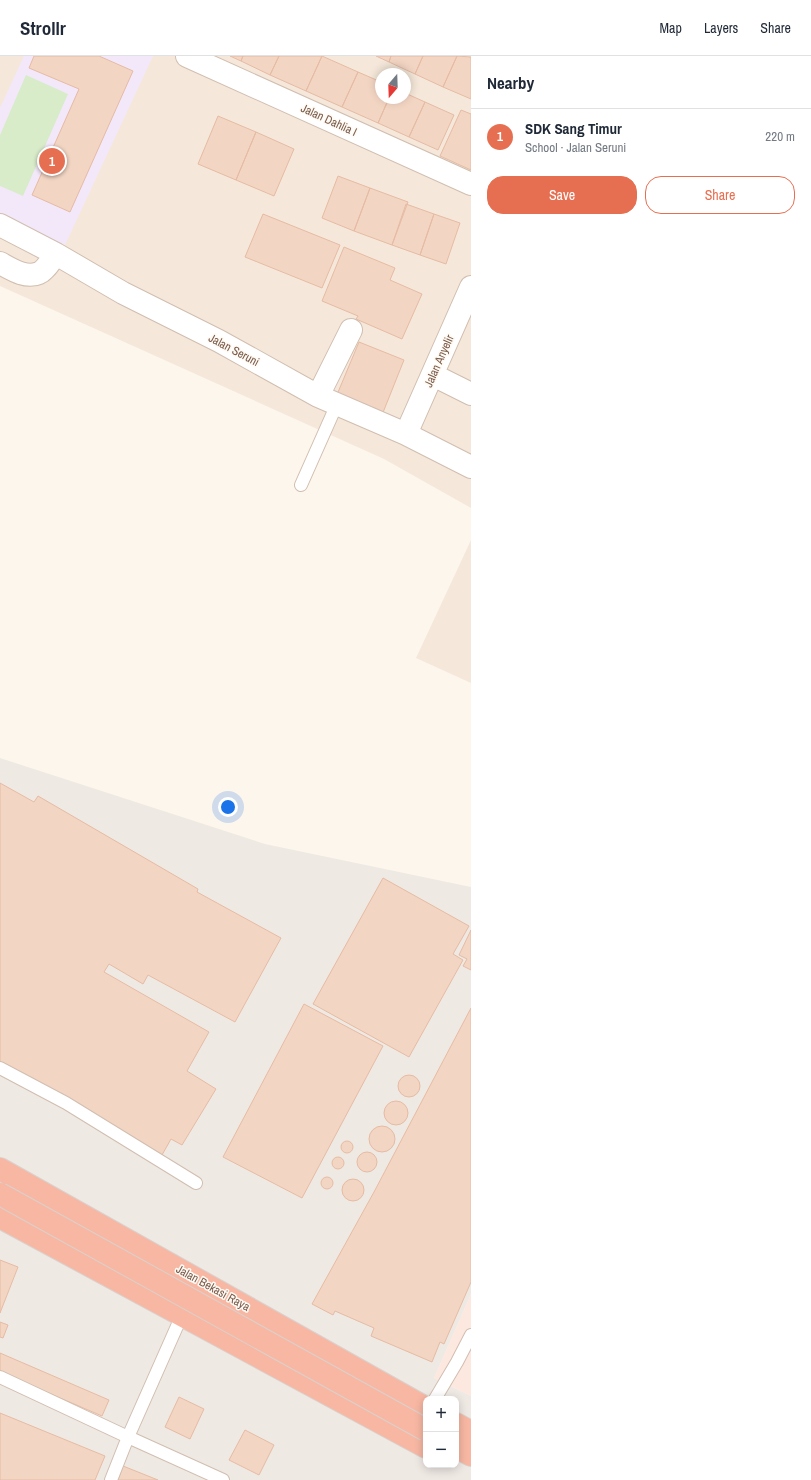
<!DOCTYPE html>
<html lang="en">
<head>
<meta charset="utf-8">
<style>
	body { margin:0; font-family:"Archivo Narrow",sans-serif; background:#f6f6f7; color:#1f2937 }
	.controls { position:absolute; right:12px; bottom:12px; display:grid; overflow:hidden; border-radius:8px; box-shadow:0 2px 10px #0003 }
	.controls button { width:36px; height:36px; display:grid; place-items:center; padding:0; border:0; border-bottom:1px solid #e0e1e3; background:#fff; color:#1f2937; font:20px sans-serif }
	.compass { position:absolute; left:375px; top:12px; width:36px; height:36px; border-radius:50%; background:#fff; box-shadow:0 2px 10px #0003; rotate:199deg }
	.you { position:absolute; left:228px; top:751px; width:14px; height:14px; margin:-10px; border:3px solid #fff; border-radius:50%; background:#1a73e8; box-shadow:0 0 0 6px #1a73e833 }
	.badge { display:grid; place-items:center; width:26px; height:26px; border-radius:50%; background:#e76f51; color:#fff; font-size:13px; font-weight:700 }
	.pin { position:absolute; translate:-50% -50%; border:2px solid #fff; box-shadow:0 1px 4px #0006 }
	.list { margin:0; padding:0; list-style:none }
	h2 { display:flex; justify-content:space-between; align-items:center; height:52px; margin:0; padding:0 16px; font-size:17px }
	h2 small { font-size:13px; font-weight:400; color:#747a83 }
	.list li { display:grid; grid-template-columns:26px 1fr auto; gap:12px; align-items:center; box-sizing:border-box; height:56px; padding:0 16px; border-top:1px solid #e0e1e3 }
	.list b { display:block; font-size:15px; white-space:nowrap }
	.list p { margin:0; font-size:13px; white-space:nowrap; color:#747a83 }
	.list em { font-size:13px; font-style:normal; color:#747a83 }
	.actions { display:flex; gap:8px; padding:12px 16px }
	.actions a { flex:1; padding:9px 0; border:1px solid #e76f51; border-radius:16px; text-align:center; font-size:14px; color:#e76f51 }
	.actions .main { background:#e76f51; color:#fff }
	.map { position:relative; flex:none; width:471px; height:1424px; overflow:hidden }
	header { display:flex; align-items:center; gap:24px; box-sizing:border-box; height:56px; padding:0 20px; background:#fff; border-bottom:1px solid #e0e1e3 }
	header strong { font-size:19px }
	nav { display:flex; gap:22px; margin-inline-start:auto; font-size:14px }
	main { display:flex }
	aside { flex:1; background:#fff }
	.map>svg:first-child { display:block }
	.residential { fill:#f5e8da; fill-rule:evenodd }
	.commercial { fill:#fde8e0 }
	.industrial { fill:#efe9e4; fill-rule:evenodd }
	.education { fill:#f3e8fa }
	.green { fill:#d8ecc9 }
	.building { fill:#f3d5c3; stroke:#e6bba3 }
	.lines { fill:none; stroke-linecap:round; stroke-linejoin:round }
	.lane-casing { stroke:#d1beb0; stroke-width:14 }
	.street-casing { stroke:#d1beb0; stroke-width:24 }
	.highway-casing { stroke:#dad1cd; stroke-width:24 }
	.lane { stroke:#fff; stroke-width:12 }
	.street { stroke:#fff; stroke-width:22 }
	.highway { stroke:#f7b7a3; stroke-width:22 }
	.highway-bridge-casing { stroke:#dad1cd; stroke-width:24; stroke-linecap:butt }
	.highway-bridge { stroke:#f7b7a3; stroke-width:22 }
	.labels { text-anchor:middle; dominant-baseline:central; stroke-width:3; stroke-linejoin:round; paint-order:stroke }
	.street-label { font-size:12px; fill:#7a5c4d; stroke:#fffaf3 }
</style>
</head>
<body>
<header>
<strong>Strollr</strong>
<nav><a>Map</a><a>Layers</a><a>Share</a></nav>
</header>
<main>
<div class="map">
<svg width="471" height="1424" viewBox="0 0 471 1424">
	<rect width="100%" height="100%" fill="#fdf6ec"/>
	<path class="residential" d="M0,0H471V452L384,403L0,230ZM381,18H405V42H381Z
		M471,484V627L416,602Z"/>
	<path class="commercial" d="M471,1238V1340L434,1322Z"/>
	<path class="industrial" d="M0,702L265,788L471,831V1238L434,1322L471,1340V1424H0ZM426,1343H456V1409H426Z"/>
	<path class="education" d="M24,0H153L65,189L0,159V52Z"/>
	<path class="green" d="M26,19L68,38L23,140L0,130V79Z"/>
	<path class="building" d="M34,0H99L133,15L70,156L32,139L79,33L29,12Z
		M230,0H243L241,5Z
		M243,0H279L270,19L241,5Z
		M279,0H322L306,35L270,19Z
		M322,0L358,16L342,51L306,35Z
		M376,0H391L389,6Z
		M391,0H423L415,18L389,6Z
		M423,0H457L443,31L415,18Z
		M457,0L471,1V43L443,31Z
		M358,16L381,26V42H389L378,67L342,51Z
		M405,37L425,46L409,81L378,67L389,42H405Z
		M425,46L454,59L438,94L409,81Z
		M461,54L471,58V114L440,100Z
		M218,60L256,76L236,124L198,108Z
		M256,76L294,93L274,140L236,124Z
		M338,120L370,132L354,175L322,162Z
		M370,132L408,146L392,189L354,175Z
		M406,148L434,158L420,199L392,189Z
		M263,158L340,189L322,232L245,201Z
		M434,158L460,167L446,208L420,199Z
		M344,191L395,212L390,224L422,238L402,283L356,263L358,260L322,245Z
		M359,286L404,304L382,359L336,341Z
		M0,727L34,746L38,740L198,833L197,836L281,882L235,966L148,919L143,928L109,908L104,916L209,976L187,1015L216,1033L182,1089L171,1083L162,1099L0,1009Z
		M383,822L469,870L453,898L463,904L409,1001L313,948Z
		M471,874V914L463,910L467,903L459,899Z
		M304,948L383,990L302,1142L223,1101Z
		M471,952V1226L444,1288L440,1286L432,1306L371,1280L374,1272L335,1255L333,1259L312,1248L374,1136Z
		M398 1030a11 11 0 1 1 22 0a11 11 0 1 1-22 0Z
		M384 1057a12 12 0 1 1 24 0a12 12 0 1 1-24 0Z
		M369 1083a13 13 0 1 1 26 0a13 13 0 1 1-26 0Z
		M341 1091a6 6 0 1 1 12 0a6 6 0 1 1-12 0Z
		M357 1106a10 10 0 1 1 20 0a10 10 0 1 1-20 0Z
		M332 1107a6 6 0 1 1 12 0a6 6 0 1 1-12 0Z
		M321 1127a6 6 0 1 1 12 0a6 6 0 1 1-12 0Z
		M342 1134a11 11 0 1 1 22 0a11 11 0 1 1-22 0Z
		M0,1204L18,1211L0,1257Z
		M0,1266L8,1269L3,1282L0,1281Z
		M0,1297L109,1344L102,1360L0,1316Z
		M179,1341L204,1353L190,1383L165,1371Z
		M0,1357L105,1400L95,1424H0Z
		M245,1374L274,1389L259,1419L229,1404Z
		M123,1410L158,1424H118Z"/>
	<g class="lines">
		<defs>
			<path id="lane" d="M301,429L337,348
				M0,1012L66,1047L196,1127
				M182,1259L128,1381L223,1424
				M0,1321L128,1381L111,1424
				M435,1343L457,1306L471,1279"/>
			<path id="street" d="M187,0L471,128
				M0,169L56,198L123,237L219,285L318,340L406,378L471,411
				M0,207C11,213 26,223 39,217C46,214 51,204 56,198
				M433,319L471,338
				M318,340L351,274
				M406,378L471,231"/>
			<path id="highway" d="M0,1113L426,1352
				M0,1161L426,1391
				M456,1368L471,1376
				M456,1391L471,1399"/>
		</defs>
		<use href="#lane" class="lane-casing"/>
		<use href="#street" class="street-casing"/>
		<use href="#highway" class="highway-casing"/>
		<use href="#lane" class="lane"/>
		<use href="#street" class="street"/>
		<use href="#highway" class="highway"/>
		<defs>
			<path id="highway-bridge" d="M0,1138L426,1374"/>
		</defs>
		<use href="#highway-bridge" class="highway-bridge-casing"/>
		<use href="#highway-bridge" class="highway-bridge"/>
	</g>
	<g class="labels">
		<g class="street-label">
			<text transform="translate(329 64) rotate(25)">Jalan Dahlia I</text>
			<text transform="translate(234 294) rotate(28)">Jalan Seruni</text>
			<text transform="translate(439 305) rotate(-66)">Jalan Anyelir</text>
			<text transform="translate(213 1232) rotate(29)">Jalan Bekasi Raya</text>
		</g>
	</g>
</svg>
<div class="controls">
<button>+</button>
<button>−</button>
</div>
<svg class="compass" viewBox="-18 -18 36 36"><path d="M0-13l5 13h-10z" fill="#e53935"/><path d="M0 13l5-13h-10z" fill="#747a83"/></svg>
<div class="you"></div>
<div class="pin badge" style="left:52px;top:105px">1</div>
</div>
<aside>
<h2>Nearby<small></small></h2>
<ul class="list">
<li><span class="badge">1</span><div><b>SDK Sang Timur</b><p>School · Jalan Seruni</p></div><em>220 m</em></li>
</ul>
<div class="actions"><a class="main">Save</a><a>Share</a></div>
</aside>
</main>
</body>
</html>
